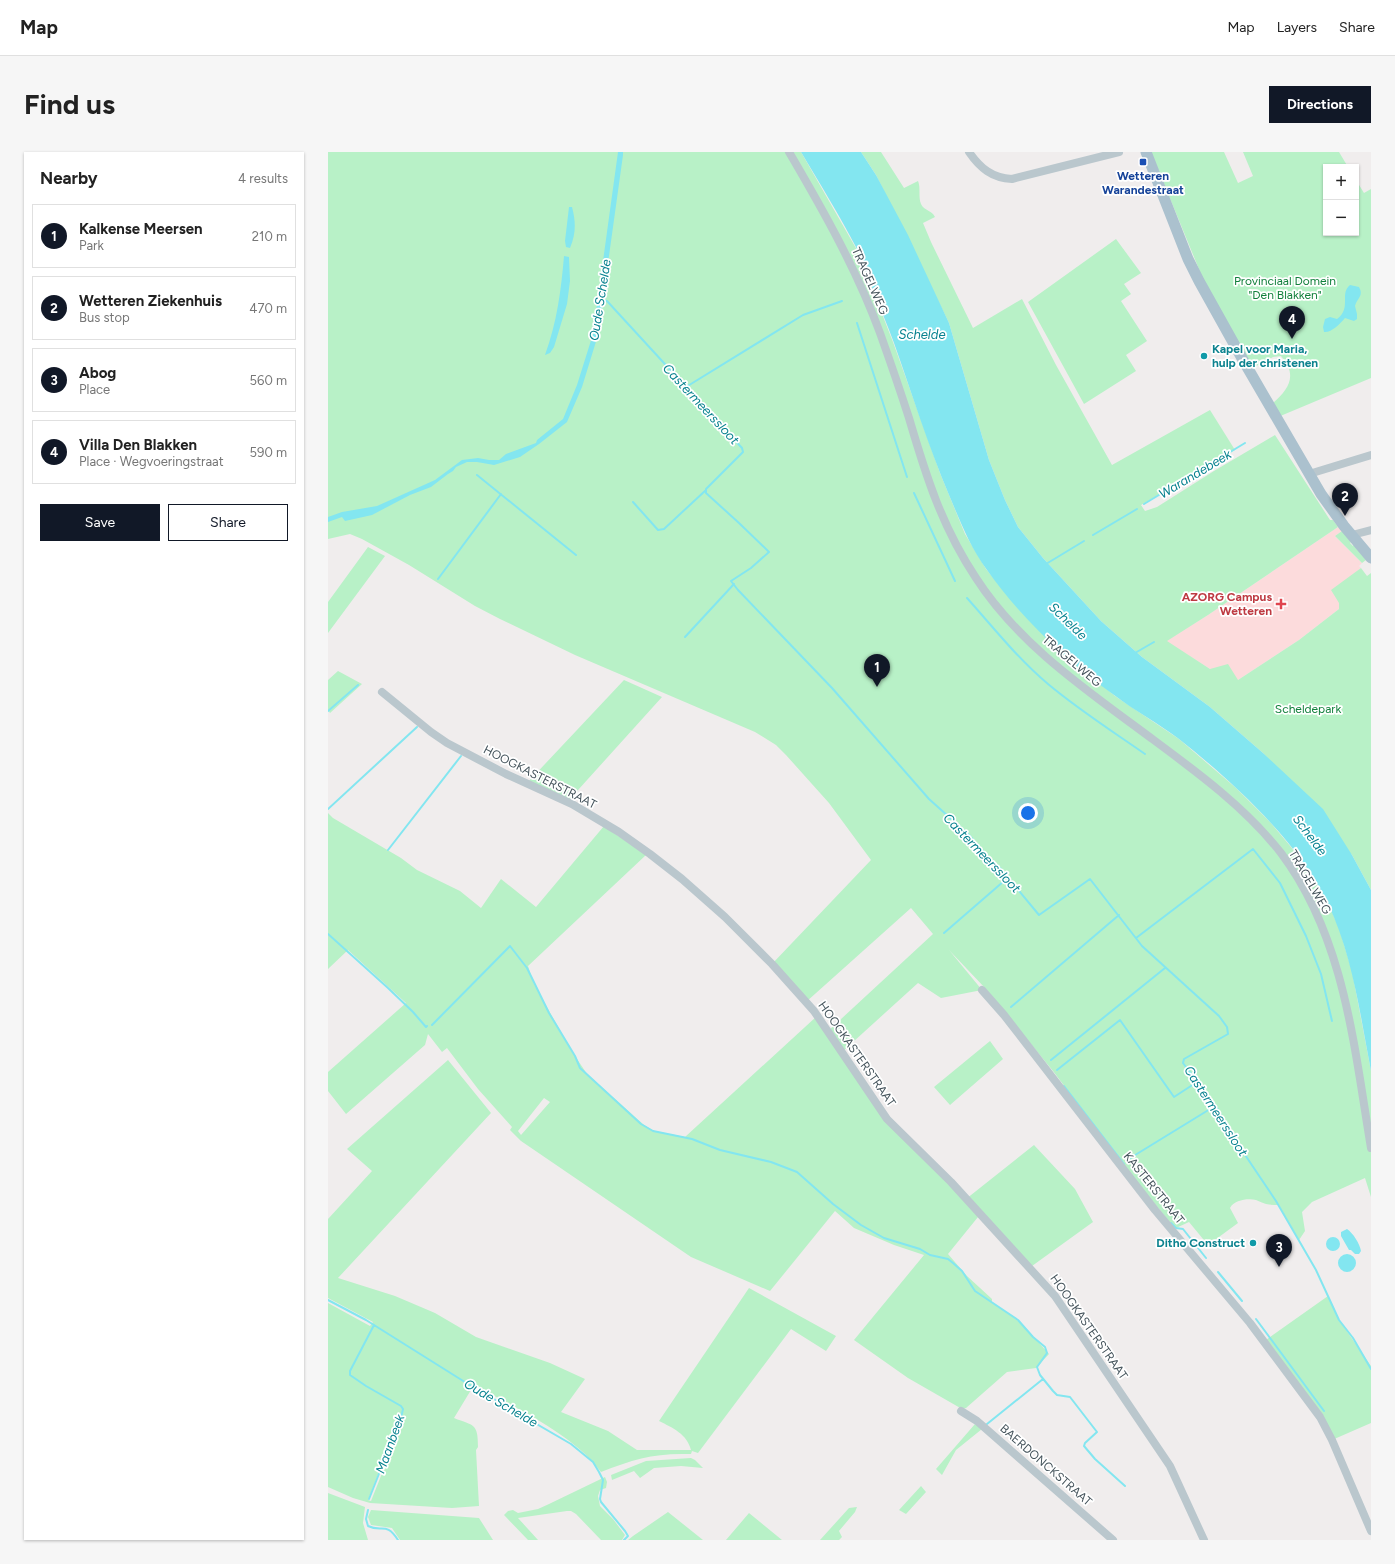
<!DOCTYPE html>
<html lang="en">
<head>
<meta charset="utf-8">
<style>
	body { margin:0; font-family:Figtree,sans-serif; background:#f6f6f6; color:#222 }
	.controls { position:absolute; right:12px; top:12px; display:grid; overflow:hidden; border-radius:0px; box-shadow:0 1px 3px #0004 }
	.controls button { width:36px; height:36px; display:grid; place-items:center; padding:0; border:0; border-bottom:1px solid #e0e0e0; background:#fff; color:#222; font:20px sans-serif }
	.you { position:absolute; left:700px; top:661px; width:14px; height:14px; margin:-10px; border:3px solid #fff; border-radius:50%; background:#1a73e8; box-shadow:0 0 0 6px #1a73e833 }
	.badge { display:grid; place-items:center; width:26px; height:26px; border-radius:50%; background:#111827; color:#fff; font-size:13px; font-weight:700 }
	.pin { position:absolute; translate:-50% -33px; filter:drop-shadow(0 1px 2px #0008) }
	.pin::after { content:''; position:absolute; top:21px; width:14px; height:12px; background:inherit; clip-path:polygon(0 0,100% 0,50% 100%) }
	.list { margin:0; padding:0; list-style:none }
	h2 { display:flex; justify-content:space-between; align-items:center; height:52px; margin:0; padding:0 16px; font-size:17px }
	h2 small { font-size:13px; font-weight:400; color:#767676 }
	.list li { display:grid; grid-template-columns:26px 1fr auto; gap:12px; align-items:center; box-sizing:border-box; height:64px; margin:0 8px 8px; padding:0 8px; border:1px solid #e0e0e0; border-radius:0px }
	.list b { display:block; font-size:15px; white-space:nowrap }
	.list p { margin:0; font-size:13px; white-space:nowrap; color:#767676 }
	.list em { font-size:13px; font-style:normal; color:#767676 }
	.actions { display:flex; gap:8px; padding:12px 16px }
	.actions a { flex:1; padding:9px 0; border:1px solid #111827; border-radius:0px; text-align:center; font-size:14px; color:#111827 }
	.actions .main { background:#111827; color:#fff }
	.map { position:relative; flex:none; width:1043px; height:1388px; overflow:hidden; border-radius:0px }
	header { display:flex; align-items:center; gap:24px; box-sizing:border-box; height:56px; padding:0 20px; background:#fff; border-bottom:1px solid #e0e0e0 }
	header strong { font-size:19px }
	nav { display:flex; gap:22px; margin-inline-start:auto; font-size:14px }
	.intro { display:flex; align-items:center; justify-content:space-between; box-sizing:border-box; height:96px; padding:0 24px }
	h1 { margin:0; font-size:28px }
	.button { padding:10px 18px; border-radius:0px; background:#111827; color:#fff; font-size:14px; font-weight:700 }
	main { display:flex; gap:24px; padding:0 24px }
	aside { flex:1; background:#fff; border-radius:0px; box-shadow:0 1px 3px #0004 }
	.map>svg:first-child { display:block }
	.medical { fill:#fcdbdc }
	.green { fill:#b8f1c7; fill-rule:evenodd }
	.water { fill:#83e6f0 }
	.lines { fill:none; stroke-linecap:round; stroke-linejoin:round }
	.stream { stroke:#83e6f0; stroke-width:2 }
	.minor { stroke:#bac7cd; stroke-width:8 }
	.major { stroke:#abc1ce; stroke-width:11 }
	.transit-dot { fill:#1a4fb4; stroke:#fff; stroke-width:1.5 }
	.culture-dot { fill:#0f9aa8; stroke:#fff; stroke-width:1.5 }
	.health-dot { fill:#e0444e; stroke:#fff; stroke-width:1.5 }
	.labels { text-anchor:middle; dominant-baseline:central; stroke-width:3.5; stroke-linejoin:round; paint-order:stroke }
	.transit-label { font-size:12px; font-weight:bold; fill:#164399; stroke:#fff }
	.street-label { font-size:12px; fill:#44535b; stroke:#fff }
	.park-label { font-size:12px; fill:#12803c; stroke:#fff }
	.culture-label { font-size:12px; font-weight:bold; fill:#0d838f; stroke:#fff; text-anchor:start }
	.health-label { font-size:12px; font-weight:bold; fill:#be3a42; stroke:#fff; text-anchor:end }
	.water-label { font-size:13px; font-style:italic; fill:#07828f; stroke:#fff }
</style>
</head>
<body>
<header>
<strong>Map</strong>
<nav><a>Map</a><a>Layers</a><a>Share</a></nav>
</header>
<div class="intro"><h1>Find us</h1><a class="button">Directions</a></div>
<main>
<aside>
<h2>Nearby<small>4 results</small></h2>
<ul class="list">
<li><span class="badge">1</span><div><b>Kalkense Meersen</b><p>Park</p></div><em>210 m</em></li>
<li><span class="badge">2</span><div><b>Wetteren Ziekenhuis</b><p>Bus stop</p></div><em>470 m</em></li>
<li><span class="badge">3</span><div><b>Abog</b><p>Place</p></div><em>560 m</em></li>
<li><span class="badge">4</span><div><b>Villa Den Blakken</b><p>Place · Wegvoeringstraat</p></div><em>590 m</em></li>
</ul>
<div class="actions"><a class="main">Save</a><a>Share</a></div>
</aside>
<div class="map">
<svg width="1043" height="1388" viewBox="0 0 1043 1388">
	<rect width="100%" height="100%" fill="#f0eded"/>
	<path class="medical" d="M1010,375L1014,379L1007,384L1034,411L1031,414L1033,416L1020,427L1011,451V457L971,488L910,528L882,517L838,489L880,463Z"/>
	<path class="green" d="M0,0H473L529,98L565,190L612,321L637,382L658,417L680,444L733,499L787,544L851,587L908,636L942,670L963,695L986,728L999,749L1011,776L1024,819L1043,919V1045L1037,1026L984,1050L974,1060L977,1079L971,1088L951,1053C946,1053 942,1053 938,1052C934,1051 931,1049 928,1048C920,1046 906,1048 902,1056L910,1071L880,1093L861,1070L848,1076L840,1068L813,1035L725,919L657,836L621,798L654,838L613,846L590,831L514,900L552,957L638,1047L706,993L747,1037L765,1070L704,1114L650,1065L620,1102L639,1124L664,1147V1150L693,1171L721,1202L708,1216L679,1220L638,1256L634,1257L580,1226L526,1188L596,1103L566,1093L526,1076L507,1059L442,1139L363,1105L193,989L182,978L184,975L150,937L119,896L114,900L100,882L97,893L18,962L0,939V920L78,851L20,798L0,817V661L5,666L73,706L89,718L132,739L153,756L173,727L208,755L276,674L318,703L200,814L206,832L243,898L259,922L316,973L326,979L357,985L489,864L499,880L605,782L583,756L478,850L444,812L543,708L501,651L458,603L448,593L427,580L247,503L172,467L147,454L81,413L34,387L22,382L0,387ZM216,946L222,950L193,983L190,979Z
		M533,0H553L576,36L590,29C593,36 590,45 593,52C596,59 604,58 607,65L595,71L603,90L645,176L694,147L728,213L784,313L882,258L907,298L813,353L817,359L829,355L886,319L947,283L1002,368H1005L1010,375L880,463L839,489L882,517L900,512L910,528L971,488L1011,457V451L1003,438L1033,416L1039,424L1043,421V738L1024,703L935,601L882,555L814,505L773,469L715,406L690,375L677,348L661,308L621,171L548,23Z
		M823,0H896L910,31L925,24L915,0H1011L1020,15H998V81H1028V28L1036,41L1043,37V226L950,265L945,251C961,237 970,223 953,204L945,205L923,217L875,127Z
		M788,87L813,121L796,132L803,142L793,149L819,189L798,203L808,219L756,252L700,150Z
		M1014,379L1023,390L1022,391L1025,394L1026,393L1038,408L1034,411L1007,384Z
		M40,395L57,404L0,481V450Z
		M10,519L34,532L2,561L0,558V528Z
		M296,528L334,545L241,648L201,629Z
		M662,889L675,907L622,953L606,935Z
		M120,908L163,961L10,1126L67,1144L107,1161L148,1185L222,1211L257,1227L233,1260L280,1279L309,1298H363C359,1282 345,1276 331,1269L421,1136L508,1184L498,1199L463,1177L370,1301L364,1299L363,1302H361C326,1301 306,1307 273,1320C247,1283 186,1255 146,1233L126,1266C146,1274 150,1271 150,1295L148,1298L151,1354L124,1356L42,1351L25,1346L0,1335V1151L42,1174L45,1170L0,1146V1067L44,1019L19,997ZM73,1264L76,1266L43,1349L40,1348Z
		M1000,1144L1011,1168L1043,1214V1271L1004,1288L935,1190Z
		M647,1272L654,1277L628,1298L614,1323L608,1317Z
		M363,1306L367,1308L375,1316L353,1314L326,1316L312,1326L306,1319L284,1328L283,1323L318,1309Z
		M277,1325L279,1330L278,1336L272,1338L270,1344L272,1354L285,1367L297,1383L294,1388H273L248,1362L243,1359H239L190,1366L210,1388H200L176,1363L180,1359L185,1358L190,1361L210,1357L221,1352Z
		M593,1334L598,1340L578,1362L571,1358Z
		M0,1341L37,1355L35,1371L40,1388H0Z
		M529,1355L527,1360L511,1379L514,1385L511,1388H492L521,1356Z
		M43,1358L151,1366L165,1388H72L64,1376L43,1373L40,1365Z
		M340,1360L375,1388H300L305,1384Z
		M421,1361L454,1388H398Z"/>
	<path class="water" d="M290,0H295V3L270,183L254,235L239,270L211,292L192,305L166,313L149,310H139L128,315L125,319L120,322L103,335L82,343L44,363L17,369L14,365L0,370V365L14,360L49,354L107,328L134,308L150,306L161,308H171L178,302L208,291L209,288L235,267L249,233L265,182Z
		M473,0H533L548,23L580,83L621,171L661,308L677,348L690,375L715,406L773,469L814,505L882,555L935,601L995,657L1024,703L1043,738V919C1032,863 1025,804 1000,752C971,690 904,629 851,587C830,571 807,559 786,543C739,509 693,466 659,418C642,395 632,369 621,343C600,293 584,242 566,191C559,172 551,153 543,133C539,121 535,109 529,97C512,64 492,32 473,0Z
		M241,55H244C248,70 248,82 242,96L238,95L237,89Z
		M236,104L241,105L242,129L239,152L226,195L222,201L217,203C229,170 233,139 236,104Z
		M1022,133L1031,135C1036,144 1029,146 1027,154L1029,162V167L1026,169L1017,166C1012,172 1003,181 996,180L995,175L997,167L1002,165L1009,167C1024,156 1011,142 1022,133Z
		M1019,1077C1025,1081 1032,1092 1033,1099L1031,1102H1027L1023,1098H1021L1013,1084V1080Z
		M998 1092a7 7 0 1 1 14 0a7 7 0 1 1-14 0Z
		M1010 1111a9 9 0 1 1 18 0a9 9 0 1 1-18 0Z"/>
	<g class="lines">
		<path class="stream" d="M273,148L279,149L414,296L415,300L378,337V341L411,371L441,400L423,416L403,429L410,438L504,536L601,647L641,683L665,711L672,716L711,763L762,727L814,794L891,864L899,875L900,882L856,907L855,911L889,956L903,982L948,1049L988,1118L1011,1168L1025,1186L1043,1217
			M529,171L579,325
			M358,235L475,163L514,149
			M149,323L248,403
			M586,341L627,429
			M305,350L330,378L336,377L378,338
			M816,352L917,291
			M765,383L809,357
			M718,412L756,389
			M110,427L173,342
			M639,446C665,475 690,507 720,532C751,558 784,579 817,602
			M357,485L406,432
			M807,501L826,490
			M0,559L30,533
			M0,657L89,575
			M60,698L133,604
			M616,781L676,729
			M0,782L60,836L85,860L98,875L99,874
			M808,786L925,697L952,731L978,784L993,822L1004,869
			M683,855L791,763
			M104,873L182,794L199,816L221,861L247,904L252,916L313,972L325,979L364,987L392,998L443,1010L469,1020L505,1052L533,1073L556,1086L592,1097L602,1103L620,1107L625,1111L634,1119L647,1139L690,1168L705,1185L717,1195L719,1201L709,1215L712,1223L725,1239L729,1243L742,1245L769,1280L757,1291L756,1294L767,1307L797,1334
			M723,908L837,816
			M729,918L792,868L846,945L869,930
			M736,934L796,1012
			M799,1008L887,954
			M843,1071L848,1076L855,1077L878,1106
			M890,1120L914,1149
			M0,1148L38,1168L140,1232L243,1292L265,1310L271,1320L275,1328L272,1347L273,1350L297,1379L300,1384L296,1388
			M928,1167L996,1259
			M659,1272L715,1227
			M41,1347L73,1266L75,1257L73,1254L38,1234L22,1223V1219L46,1173
			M40,1358L38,1367L40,1374C54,1381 58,1369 70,1388"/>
		<path class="minor" d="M461,0C495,58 529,118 552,181C562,209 572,238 581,266C598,324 614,375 648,426C691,493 760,539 823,586C869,620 918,656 953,701C1017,786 1026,895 1043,996
			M641,0C652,16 664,26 684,27L791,0
			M981,322L1043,303
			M1024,383L1043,378
			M54,540L103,580L119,591L178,622L244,652L291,680L322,702L354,727L397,765L444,812L486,859L559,967L623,1030L727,1144L842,1314L876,1388
			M654,838L676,863L827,1058L922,1171L992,1265L1004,1288L1043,1379
			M633,1259L649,1269L785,1388"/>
		<path class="major" d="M818,0L860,107L871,129L915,208L993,342L1016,374L1043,406"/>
	</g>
	<rect class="transit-dot" x="811" y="6" width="8" height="8" rx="2"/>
	<g class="culture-dot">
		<circle cx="876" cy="204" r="4"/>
		<circle cx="925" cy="1091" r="4"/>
	</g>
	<path class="health-dot" d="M951 446h4v4h4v4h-4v4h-4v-4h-4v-4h4z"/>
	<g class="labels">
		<g class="transit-label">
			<text x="815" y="24">Wetteren<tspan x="815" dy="14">Warandestraat</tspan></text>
		</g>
		<g class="street-label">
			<text transform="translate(542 129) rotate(66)">TRAGELWEG</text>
			<text transform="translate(744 509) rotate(40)">TRAGELWEG</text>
			<text transform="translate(212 625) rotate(27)">HOOGKASTERSTRAAT</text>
			<text transform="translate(982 730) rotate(60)">TRAGELWEG</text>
			<text transform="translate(529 902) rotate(55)">HOOGKASTERSTRAAT</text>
			<text transform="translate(826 1036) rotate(51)">KASTERSTRAAT</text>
			<text transform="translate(761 1175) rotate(55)">HOOGKASTERSTRAAT</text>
			<text transform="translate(718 1313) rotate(41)">BAERDONCKSTRAAT</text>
		</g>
		<g class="park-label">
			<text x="957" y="129">Provinciaal Domein<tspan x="957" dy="14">"Den Blakken"</tspan></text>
			<text x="980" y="557">Scheldepark</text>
		</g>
		<g class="culture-label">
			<text x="884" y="197">Kapel voor Maria,<tspan x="884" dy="14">hulp der christenen</tspan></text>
			<text x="917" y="1091" text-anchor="end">Ditho Construct</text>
		</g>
		<g class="health-label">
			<text x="944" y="445">AZORG Campus<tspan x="944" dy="14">Wetteren</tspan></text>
		</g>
		<g class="water-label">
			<text transform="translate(272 148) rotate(-81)">Oude Schelde</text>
			<text x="594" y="182">Schelde</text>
			<text transform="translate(373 252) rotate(47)">Castermeerssloot</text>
			<text transform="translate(867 322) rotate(-31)">Warandebeek</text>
			<text transform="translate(740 469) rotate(44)">Schelde</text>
			<text transform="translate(982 683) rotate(53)">Schelde</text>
			<text transform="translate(654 701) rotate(46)">Castermeerssloot</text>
			<text transform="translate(888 959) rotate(57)">Castermeerssloot</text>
			<text transform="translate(173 1251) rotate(30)">Oude Schelde</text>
			<text transform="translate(62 1292) rotate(-70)">Maanbeek</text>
		</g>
	</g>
</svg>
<div class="controls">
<button>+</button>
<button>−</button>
</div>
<div class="you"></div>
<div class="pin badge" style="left:549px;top:535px">1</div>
<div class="pin badge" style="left:1017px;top:364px">2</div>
<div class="pin badge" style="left:951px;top:1115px">3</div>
<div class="pin badge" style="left:964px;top:187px">4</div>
</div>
</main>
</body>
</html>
